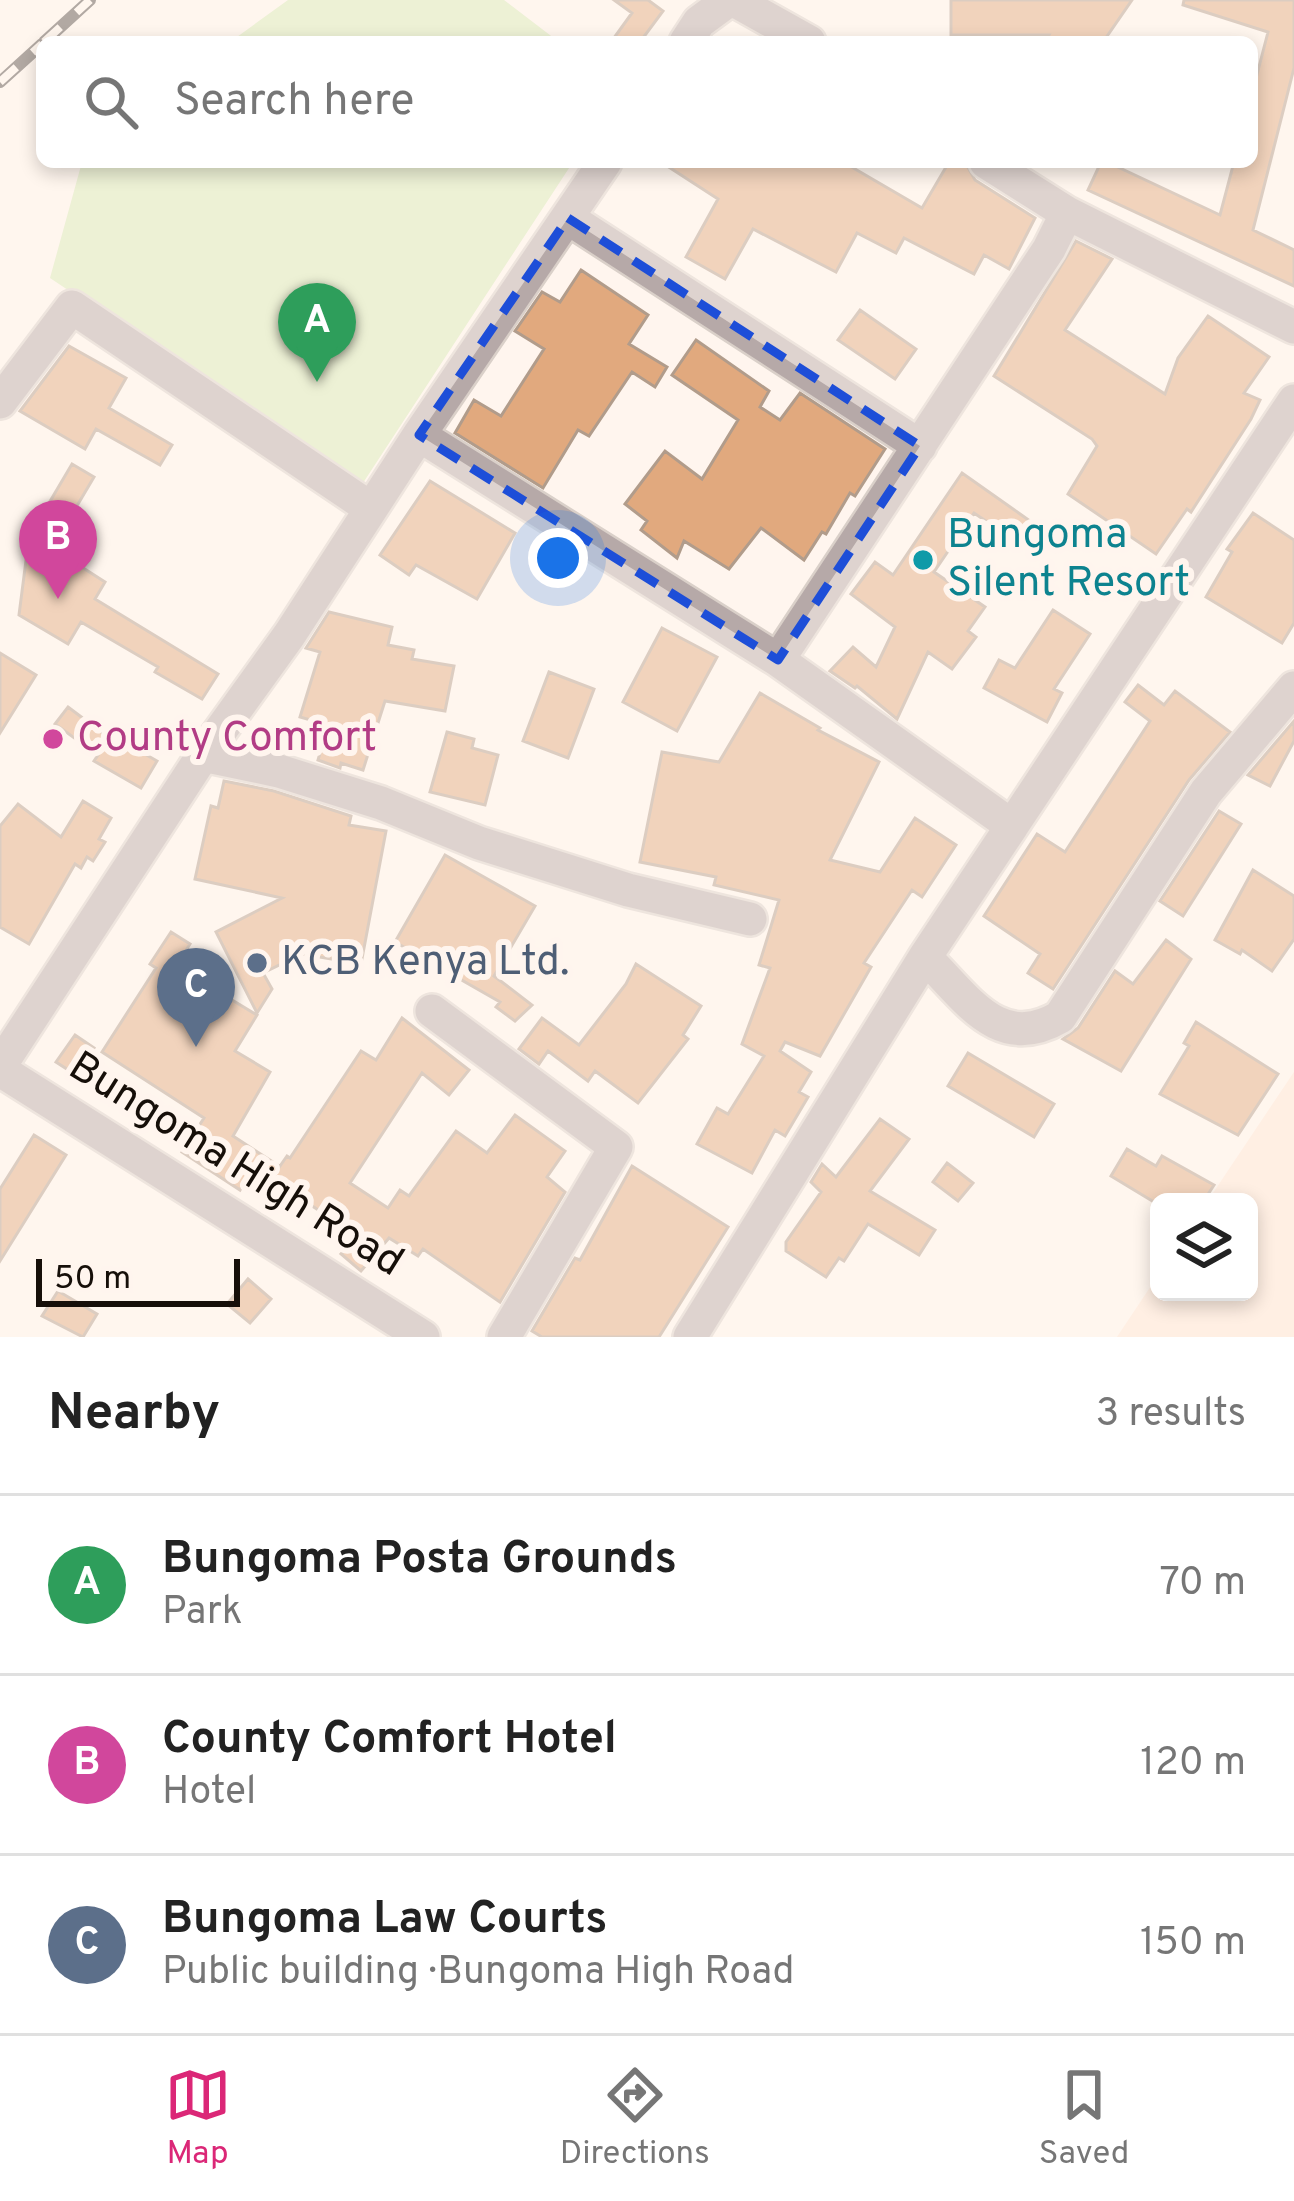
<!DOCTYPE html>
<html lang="en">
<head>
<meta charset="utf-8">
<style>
	body { margin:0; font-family:Overpass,sans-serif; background:#f2f2f2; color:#222 }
	.controls { position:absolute; right:36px; bottom:36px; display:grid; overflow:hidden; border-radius:18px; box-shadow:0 6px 18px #0003 }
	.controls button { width:108px; height:108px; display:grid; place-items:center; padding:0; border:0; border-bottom:3px solid #e0e0e0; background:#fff; color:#222; font:60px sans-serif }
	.scale { position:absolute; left:36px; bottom:30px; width:204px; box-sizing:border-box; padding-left:12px; border:6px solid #160f09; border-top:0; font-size:33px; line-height:42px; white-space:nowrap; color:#160f09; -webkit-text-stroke:9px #fff5ee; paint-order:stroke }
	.you { position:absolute; left:558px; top:558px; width:42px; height:42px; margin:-30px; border:9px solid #fff; border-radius:50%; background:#1a73e8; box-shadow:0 0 0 18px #1a73e833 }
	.badge { display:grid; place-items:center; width:78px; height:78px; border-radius:50%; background:#db2777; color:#fff; font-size:39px; font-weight:700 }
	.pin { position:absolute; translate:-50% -99px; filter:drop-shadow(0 3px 6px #0008) }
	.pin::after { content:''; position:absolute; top:63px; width:42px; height:36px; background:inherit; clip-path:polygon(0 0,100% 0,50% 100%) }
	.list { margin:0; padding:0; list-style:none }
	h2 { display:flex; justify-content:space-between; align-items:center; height:156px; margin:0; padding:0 48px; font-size:51px }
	h2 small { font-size:39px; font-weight:400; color:#767676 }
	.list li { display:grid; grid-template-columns:78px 1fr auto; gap:36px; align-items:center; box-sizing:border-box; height:180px; padding:0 48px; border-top:3px solid #e0e0e0 }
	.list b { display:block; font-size:45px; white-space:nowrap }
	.list p { margin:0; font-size:39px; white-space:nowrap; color:#767676 }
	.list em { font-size:39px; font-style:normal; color:#767676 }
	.icon { flex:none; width:66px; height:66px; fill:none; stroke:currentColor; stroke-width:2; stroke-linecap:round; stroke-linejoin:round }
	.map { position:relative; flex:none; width:1294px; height:1337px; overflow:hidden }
	.search { position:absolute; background:#fff; box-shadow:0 6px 18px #0003; left:36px; right:36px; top:36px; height:132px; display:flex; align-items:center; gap:30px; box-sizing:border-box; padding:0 42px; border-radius:18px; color:#767676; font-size:45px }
	.sheet { height:696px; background:#fff }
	nav { display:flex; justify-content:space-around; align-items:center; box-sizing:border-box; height:168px; border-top:3px solid #e0e0e0; background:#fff; font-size:33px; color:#767676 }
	nav a { display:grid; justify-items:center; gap:6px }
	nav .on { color:#db2777 }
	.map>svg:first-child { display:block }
	.built { fill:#fee6d4 }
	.green { fill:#d7eab6 }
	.building { fill:#e1a97e; stroke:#b19c8b; stroke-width:3 }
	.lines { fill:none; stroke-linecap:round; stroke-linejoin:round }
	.minor-casing { stroke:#dad0c9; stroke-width:38 }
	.minor { stroke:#b6a9a8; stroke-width:33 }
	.rail-casing { stroke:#554d47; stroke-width:12 }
	.rail { stroke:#fff5ee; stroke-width:8; stroke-dasharray:22; stroke-linecap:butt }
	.marked { fill:none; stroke:#1d4ed8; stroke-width:9; stroke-dasharray:24 15; stroke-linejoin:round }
	.culture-dot { fill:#0f9aa8; stroke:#fff5ee; stroke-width:4.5 }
	.hotel-dot { fill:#d1479c; stroke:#fff5ee; stroke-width:4.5 }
	.service-dot { fill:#5c6f8a; stroke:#fff5ee; stroke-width:4.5 }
	.labels { text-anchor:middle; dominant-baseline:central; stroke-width:12; stroke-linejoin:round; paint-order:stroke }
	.culture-label { font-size:42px; fill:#0d838f; stroke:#fff5ee; text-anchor:start }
	.hotel-label { font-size:42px; fill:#b23c85; stroke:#fff5ee; text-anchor:start }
	.service-label { font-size:42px; fill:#4e5e75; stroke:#fff5ee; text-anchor:start }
	.street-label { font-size:42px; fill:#160f09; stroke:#fff5ee }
</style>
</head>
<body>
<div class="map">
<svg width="1294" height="1337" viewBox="0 0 1294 1337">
	<rect width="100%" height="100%" fill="#fff5ee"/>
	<path class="built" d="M1294,1072V1337H1117L1159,1274V1292H1249V1202H1207Z"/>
	<path class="green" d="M288,0H504L559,42H230Z
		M82,162H573L361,486L50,278Z"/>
	<path class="building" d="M614,0H648L663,11L640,42H611L632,13Z
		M951,0H1132L1103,42H1045L1049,35H951Z
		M1184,0H1294V68L1253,230L1294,250V286L1088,190L1101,162H1107L1220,215L1234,162H1252V94L1268,32L1183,5Z
		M661,162H843L922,208L949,162H965L975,180L1035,218L1009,269L984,255L974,274L904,238L896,253L857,233L836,272L753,229L725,279L686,257L718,199Z
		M1076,241L1112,259L1065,330L1165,394L1178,358L1208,316L1269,357L1244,393L1260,400L1251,419L1191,512L1187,509L1156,554L1068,494L1097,446L1092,439L994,376Z
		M581,270L648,315L629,344L667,367L655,387L632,372L589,436L578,430L543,488L455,433L474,400L501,416L544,349L515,331L542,292L560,302Z
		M860,310L916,349L895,379L838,340Z
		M696,340L769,391L760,407L780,420L800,393L885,449L855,496L850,493L826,534L822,532L804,560L761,528L729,569L684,541L677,558L641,530L647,521L625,504L665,451L702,479L738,420L672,375Z
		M69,346L126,378L109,408L172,445L160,465L96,429L85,449L20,411Z
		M72,464L94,477L52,548L105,582L95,599L218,674L202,699L155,672L158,667L81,622L68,644L19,615L29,537Z
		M962,473L1040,528L1026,548L974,513L934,572L985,607L968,631L976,637L952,669L928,652L897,719L857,686L855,688L830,671L853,647L876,667L895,627L851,594L875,562L893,575Z
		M430,481L515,533L477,599L416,565L409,575L380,555Z
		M1253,513L1294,540V623L1282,643L1206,597L1232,552L1227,549Z
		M1053,610L1090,634L1054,689L1062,693L1047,722L984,688L999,660L1015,668Z
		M329,612L392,627L388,645L414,650L412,659L454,666L445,711L385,701L363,770L341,763L340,768L318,760L328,725L300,717L320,652L306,648Z
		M662,628L717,657L677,731L623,702Z
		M0,653L36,675L0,733Z
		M549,672L594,689L568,758L523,741Z
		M1138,685L1164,705L1175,691L1230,732L1189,780L1053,989L1028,973L1040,954L984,916L1037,834L1065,852L1150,721L1125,702Z
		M760,693L820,728L818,730L879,762L830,860L880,872L915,818L956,845L922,897L912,890L864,963L871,967L820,1056L785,1042L780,1051L811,1072L799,1092L808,1097L785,1136L775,1130L752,1173L697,1144L717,1108L728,1114L764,1056L742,1044L770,968L759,965L779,900L714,885L716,877L640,862L662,752L719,762Z
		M68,707L108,737L110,734L157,761L141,788L94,761L98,755L55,724Z
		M1294,721V741L1270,786L1248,775Z
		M447,732L474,739L472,748L498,755L485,805L430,792Z
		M224,781L274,791L351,816L349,825L386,831L361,964L302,954L263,973L272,989L257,1013L216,932L282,898L195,879L211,806L218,808Z
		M83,801L111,818L99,839L105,842L93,861L87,857L81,868L75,864L29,944L0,927V826L18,804L61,837Z
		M1219,811L1241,824L1183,916L1160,901Z
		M445,855L535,906L494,976L532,1005L515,1021L496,1007L500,1002L395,942Z
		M1253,870L1294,896V939L1272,971L1242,950L1240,954L1215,940Z
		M171,932L190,944L176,966L257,1015L235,1051L270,1072L233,1136L279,1166L262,1192L245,1181L240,1190L182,1152L204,1118L102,1052L156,968L150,964Z
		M1166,940L1191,959L1121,1071L1063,1039L1078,1028L1115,971L1133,984Z
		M636,964L701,1006L683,1035L688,1039L638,1103L595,1071L588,1081L548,1051L539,1064L519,1049L542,1018L579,1045L626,984Z
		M402,1018L469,1070L449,1095L422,1073L350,1183L388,1208L400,1190L409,1196L456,1131L487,1153L515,1115L565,1151L547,1177L565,1192L500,1302L423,1249L418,1256L389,1238L361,1271L341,1254L358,1236L271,1179L287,1156L290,1158L361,1051L376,1060Z
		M1196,1022L1278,1074L1238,1135L1160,1094L1189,1046L1184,1043Z
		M75,1035L94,1048L76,1075L56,1062Z
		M968,1053L1054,1104L1034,1137L948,1086Z
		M880,1119L909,1139L870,1191L935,1230L919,1255L868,1224L844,1261L839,1258L826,1277L786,1251V1242L821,1192L811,1182L822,1164L836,1177Z
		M34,1135L66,1155L0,1261V1189Z
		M1127,1149L1156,1166L1162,1156L1214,1185L1203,1202H1154L1111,1176Z
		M947,1163L973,1183L958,1201L933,1182Z
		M632,1166L728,1227L659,1337H542L532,1331L575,1258L580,1260Z
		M248,1279L271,1299L250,1323L227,1304Z
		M58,1291L97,1314L83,1337L42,1316Z"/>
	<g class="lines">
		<defs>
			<path id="minor" d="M734,0L809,42
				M686,42L699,22L729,0
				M986,162L1067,213
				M568,218L920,446
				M0,402L72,307L370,508
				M419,435L605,162
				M778,660L1049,249L1067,213L1294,327
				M203,755L279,771L381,803L479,843L628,890L750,919
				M1012,826L1294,401
				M925,957C967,998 998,1053 1060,1017L1206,792L1294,688
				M432,1011L616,1147L504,1337
				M0,1066L203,755L290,634L419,435L778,660L1012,826L925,957L690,1337
				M0,1070L423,1337"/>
		</defs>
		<use href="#minor" class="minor-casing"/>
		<use href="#minor" class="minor"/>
		<defs>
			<path id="rail" d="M44,42L90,0
				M0,82L42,44"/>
		</defs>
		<use href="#rail" class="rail-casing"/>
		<use href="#rail" class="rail"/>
	</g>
	<path d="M0 0H1294V1337H0ZM568,218L920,446L778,660L419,435Z" fill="#fff5ee" fill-opacity=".55" fill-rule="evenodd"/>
	<path class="marked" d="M568,218L920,446L778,660L419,435Z"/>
	<circle class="culture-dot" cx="923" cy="560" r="12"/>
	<circle class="hotel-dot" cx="53" cy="739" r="12"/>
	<circle class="service-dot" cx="257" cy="963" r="12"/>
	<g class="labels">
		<g class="culture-label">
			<text x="947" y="536">Bungoma<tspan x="947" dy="48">Silent Resort</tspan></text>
		</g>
		<g class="hotel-label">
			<text x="77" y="739">County Comfort</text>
		</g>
		<g class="service-label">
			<text x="281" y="963">KCB Kenya Ltd.</text>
		</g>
		<g class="street-label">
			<text transform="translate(235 1166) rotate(32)">Bungoma High Road</text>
		</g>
	</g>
</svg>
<div class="controls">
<button><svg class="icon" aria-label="layers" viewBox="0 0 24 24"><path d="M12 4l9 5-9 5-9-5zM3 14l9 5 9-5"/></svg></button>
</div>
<div class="scale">50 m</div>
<div class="you"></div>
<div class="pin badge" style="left:317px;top:382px;background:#2e9e5b">A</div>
<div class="pin badge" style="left:58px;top:599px;background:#d1479c">B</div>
<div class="pin badge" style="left:196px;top:1047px;background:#5c6f8a">C</div>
<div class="search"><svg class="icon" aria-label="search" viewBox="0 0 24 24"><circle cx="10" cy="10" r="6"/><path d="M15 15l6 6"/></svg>Search here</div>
</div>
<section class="sheet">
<h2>Nearby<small>3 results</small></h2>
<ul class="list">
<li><span class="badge" style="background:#2e9e5b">A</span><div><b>Bungoma Posta Grounds</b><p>Park</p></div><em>70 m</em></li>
<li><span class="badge" style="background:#d1479c">B</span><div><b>County Comfort Hotel</b><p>Hotel</p></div><em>120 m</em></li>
<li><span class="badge" style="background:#5c6f8a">C</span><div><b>Bungoma Law Courts</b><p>Public building · Bungoma High Road</p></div><em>150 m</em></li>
</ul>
</section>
<nav>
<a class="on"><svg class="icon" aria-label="map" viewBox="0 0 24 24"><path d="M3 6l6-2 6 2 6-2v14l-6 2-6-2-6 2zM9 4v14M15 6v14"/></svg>Map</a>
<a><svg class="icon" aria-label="directions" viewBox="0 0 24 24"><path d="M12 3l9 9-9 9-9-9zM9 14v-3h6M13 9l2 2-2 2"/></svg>Directions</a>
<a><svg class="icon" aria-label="saved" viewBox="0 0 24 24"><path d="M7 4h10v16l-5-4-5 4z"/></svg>Saved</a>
</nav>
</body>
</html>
